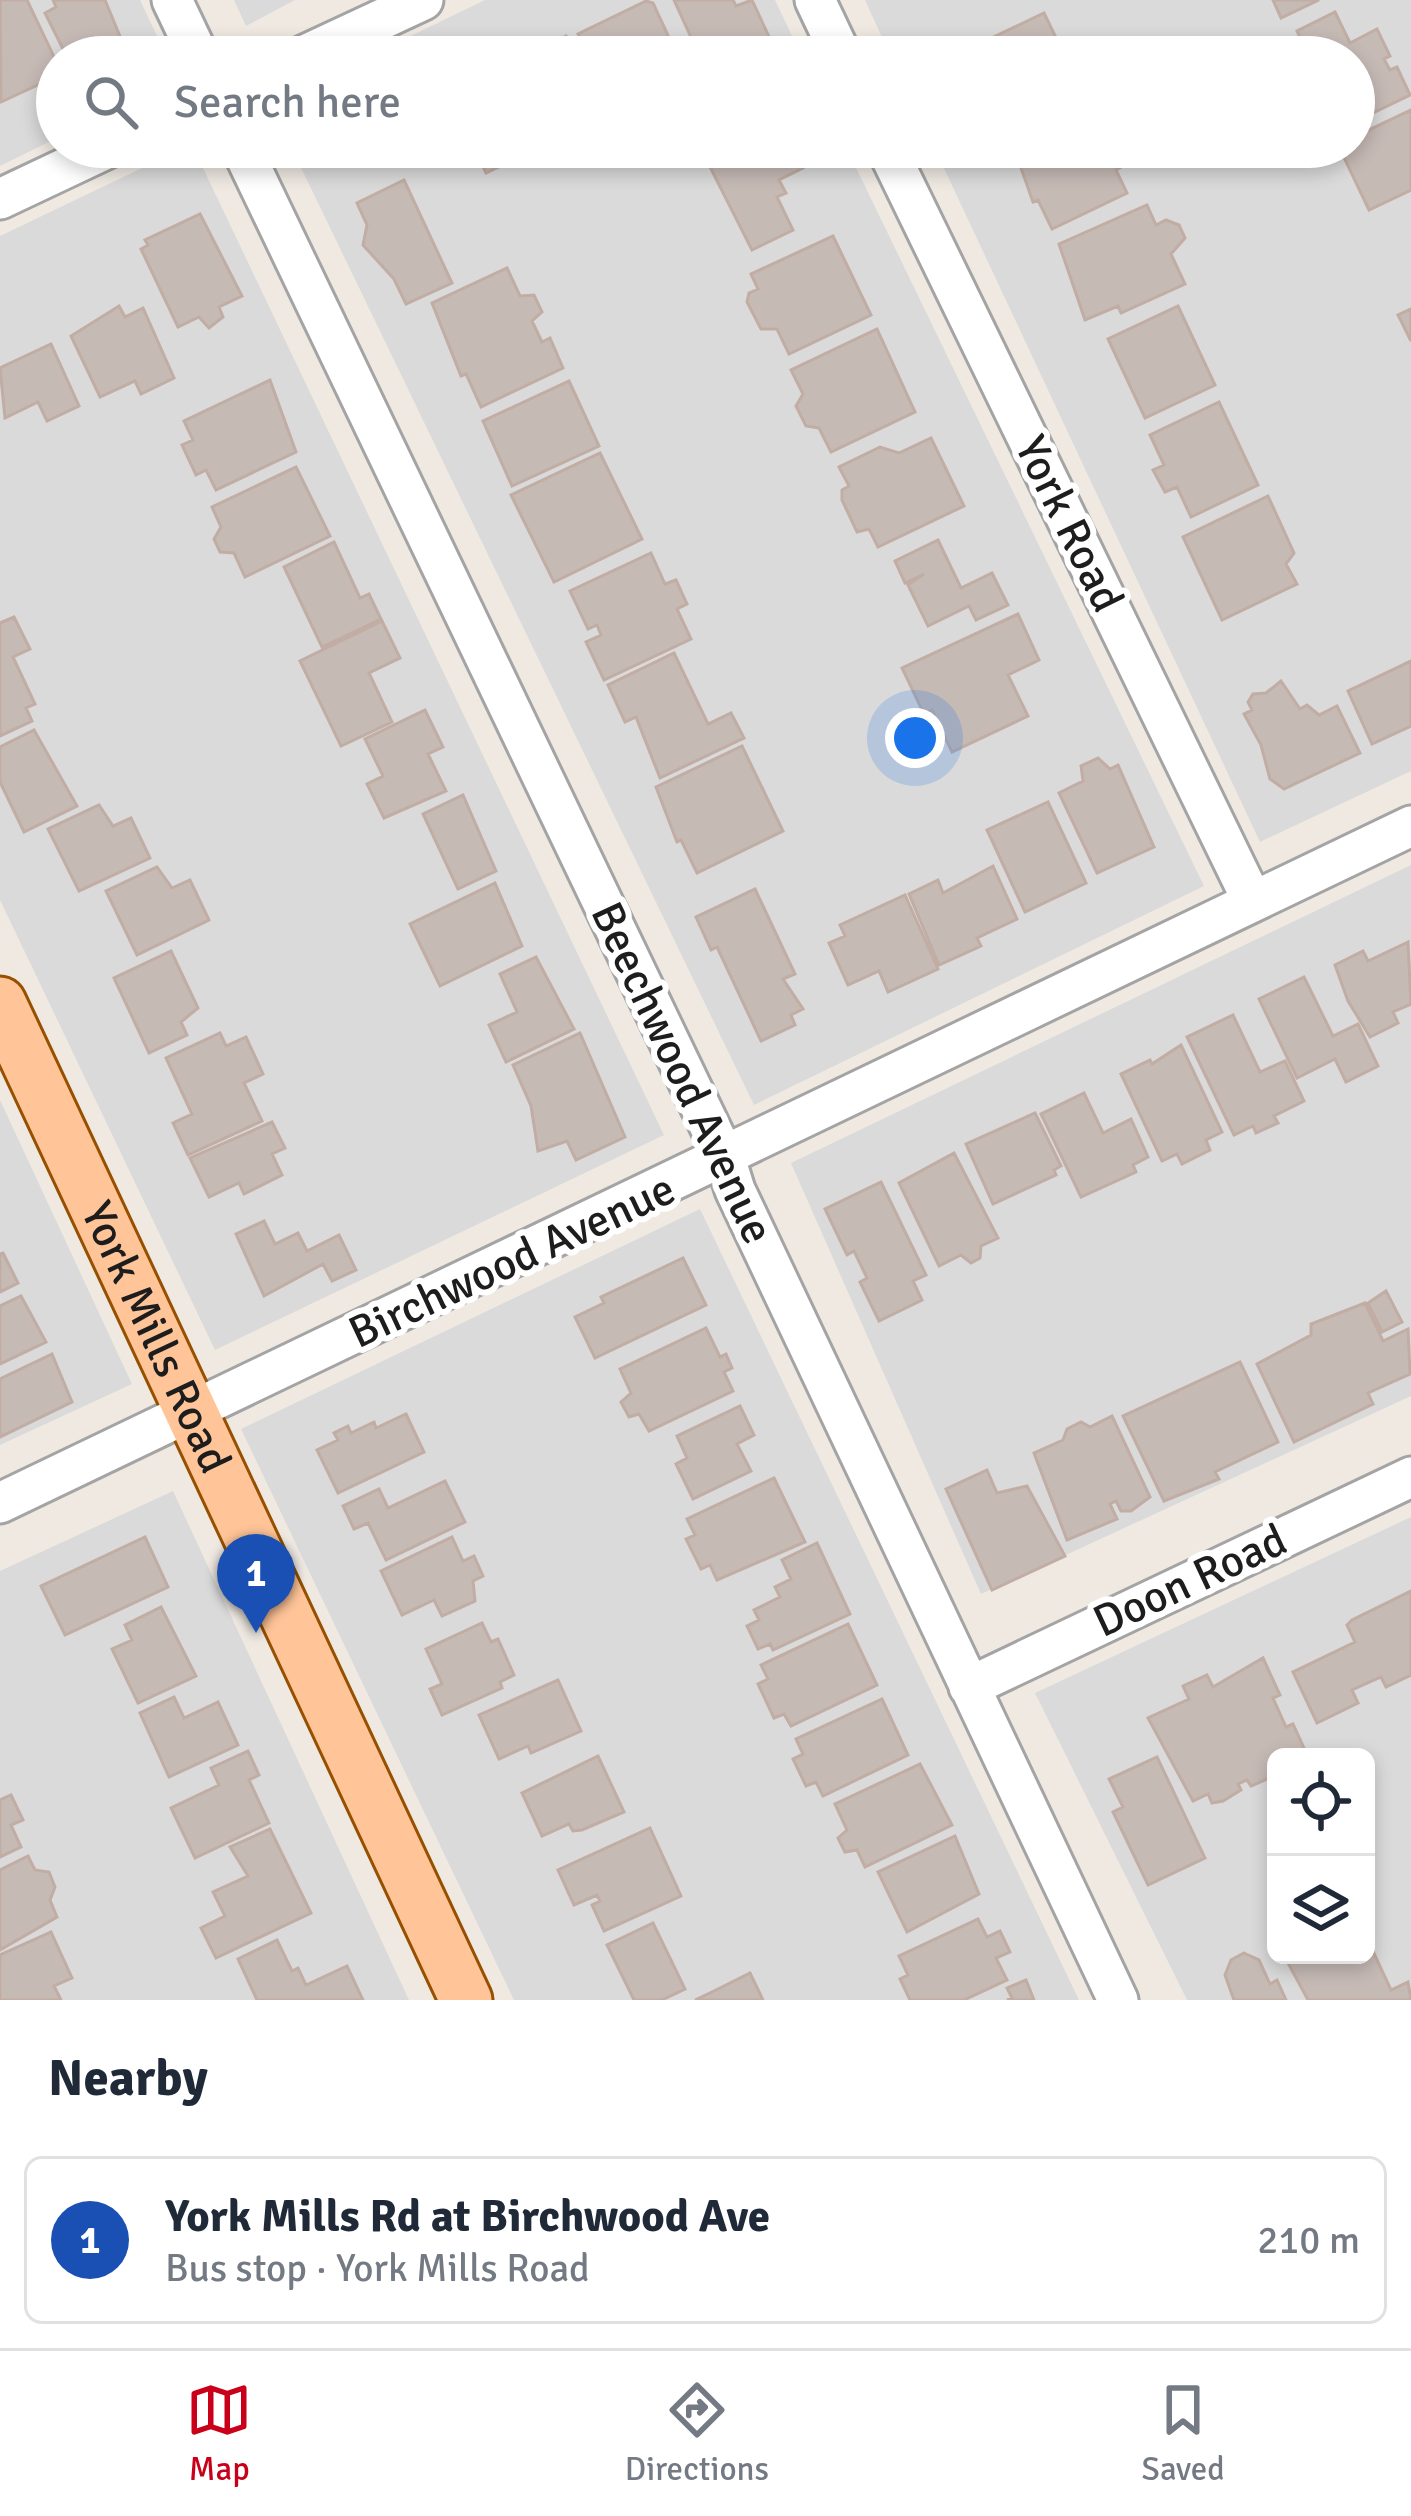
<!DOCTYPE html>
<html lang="en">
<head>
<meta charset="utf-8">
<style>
	body { margin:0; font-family:Signika,sans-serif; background:#f6f6f7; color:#1f2937 }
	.controls { position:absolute; right:36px; bottom:36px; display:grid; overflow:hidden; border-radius:18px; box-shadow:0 6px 18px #0003 }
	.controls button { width:108px; height:108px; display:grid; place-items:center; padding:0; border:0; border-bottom:3px solid #e0e1e3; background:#fff; color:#1f2937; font:60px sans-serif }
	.you { position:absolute; left:915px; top:738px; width:42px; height:42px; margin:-30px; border:9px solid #fff; border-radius:50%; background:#1a73e8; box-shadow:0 0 0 18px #1a73e833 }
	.badge { display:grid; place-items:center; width:78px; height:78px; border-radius:50%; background:#ca001b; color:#fff; font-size:39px; font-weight:700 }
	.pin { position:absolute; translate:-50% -99px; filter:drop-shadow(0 3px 6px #0008) }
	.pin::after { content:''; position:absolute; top:63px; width:42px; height:36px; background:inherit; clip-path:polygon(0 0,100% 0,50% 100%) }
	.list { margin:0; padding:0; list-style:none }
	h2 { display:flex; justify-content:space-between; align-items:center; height:156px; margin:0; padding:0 48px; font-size:51px }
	h2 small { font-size:39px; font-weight:400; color:#747a83 }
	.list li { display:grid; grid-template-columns:78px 1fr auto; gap:36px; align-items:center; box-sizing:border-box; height:168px; margin:0 24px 24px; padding:0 24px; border:3px solid #e0e1e3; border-radius:18px }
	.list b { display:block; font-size:45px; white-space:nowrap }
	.list p { margin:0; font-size:39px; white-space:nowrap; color:#747a83 }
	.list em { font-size:39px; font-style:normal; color:#747a83 }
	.icon { flex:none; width:66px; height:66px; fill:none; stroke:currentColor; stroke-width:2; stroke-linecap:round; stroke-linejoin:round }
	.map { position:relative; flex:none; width:1411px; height:2000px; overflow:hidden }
	.search { position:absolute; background:#fff; box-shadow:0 6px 18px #0003; left:36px; right:36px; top:36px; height:132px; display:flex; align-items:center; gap:30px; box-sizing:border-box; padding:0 42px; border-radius:66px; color:#747a83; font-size:45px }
	.sheet { height:348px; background:#fff }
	nav { display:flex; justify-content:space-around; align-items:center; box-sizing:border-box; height:168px; border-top:3px solid #e0e1e3; background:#fff; font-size:33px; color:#747a83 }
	nav a { display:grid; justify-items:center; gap:6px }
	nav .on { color:#ca001b }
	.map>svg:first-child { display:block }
	.residential { fill:#dbdada; fill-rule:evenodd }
	.building { fill:#c6bab5; stroke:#c1ada4; stroke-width:3 }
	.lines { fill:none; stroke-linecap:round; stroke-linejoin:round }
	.minor-casing { stroke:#a4a4a4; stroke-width:45 }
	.major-casing { stroke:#965000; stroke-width:57 }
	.minor { stroke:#fff; stroke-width:39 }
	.major { stroke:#ffc497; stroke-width:51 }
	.labels { text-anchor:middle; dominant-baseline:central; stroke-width:12; stroke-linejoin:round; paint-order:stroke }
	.street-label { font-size:45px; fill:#1d1d1d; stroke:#fff }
</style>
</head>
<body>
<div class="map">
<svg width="1411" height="2000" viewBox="0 0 1411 2000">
	<rect width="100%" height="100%" fill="#efe9e2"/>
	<path class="residential" d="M0,0H140L167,57H57V138L0,166Z
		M234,0H295L246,26Z
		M485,0H775L802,57H367Z
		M865,0H1411V771L1260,842L934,147H1354V57H891Z
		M186,147H193L664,1135L215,1350L0,900V236Z
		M291,147H846L1204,886L754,1105Z
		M1411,865V1396L981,1594L791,1163Z
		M0,1100L132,1384L0,1445Z
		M700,1209L1079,2000H514L241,1429Z
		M173,1491L409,2000H0V1571Z
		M1411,1517V2000H1187L1035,1693ZM1276,1757H1366V1955H1276Z"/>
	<path class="building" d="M0,0H27L57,63V76L1,102Z
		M53,0H105L126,51L114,57H67L45,13L56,7Z
		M674,0H733L736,6L752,0L771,41L737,57H700Z
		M1273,0H1319L1281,18Z
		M646,1L653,3L678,57H589L578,34Z
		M1335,12L1350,43L1377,29L1390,56L1384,59L1390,70L1397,67L1410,95L1354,122V57H1309L1297,31Z
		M1044,13L1060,46L1078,51L1076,57H967L964,51Z
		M566,36L576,57H514L537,46L538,50Z
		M1411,110V190L1369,210L1339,147H1354V137Z
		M453,147H504L511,161L486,173L479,158L462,166Z
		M753,147H793L803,168L779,180L786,193L777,197L793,230L752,250L710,167Z
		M1119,147L1127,164L1116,170L1127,193L1052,229L1038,200L1033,202L1014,148Z
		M404,180L452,283L406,304L394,279L363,245L367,225L357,203Z
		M1147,205L1156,225L1166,220L1179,225L1185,238L1171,254L1185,284L1121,313L1118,306L1085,320L1059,244Z
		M200,214L242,296L219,307L223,317L209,328L199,317L178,327L141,249L148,245L145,240Z
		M833,236L871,315L789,354L777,329H761L747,302L749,293L758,289L751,274Z
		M507,268L520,296L534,295L542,312L532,321L542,342L550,338L563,368L481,407L466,374L461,376L432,303Z
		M119,306L125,317L143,308L174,378L141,394L135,381L100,397L71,336Z
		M1178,306L1215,385L1145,418L1108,339Z
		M1411,309V341L1398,315Z
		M877,329L915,412L831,452L819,428L806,426L796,406L803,394L791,370Z
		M51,344L79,406L47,421L38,402L5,418L0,368Z
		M270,380L296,452L216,490L206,470L196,475L182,445L193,440L184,421Z
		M569,381L599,446L512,486L483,421Z
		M1219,402L1258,485L1191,517L1177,487L1165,492L1153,470L1164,465L1150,435Z
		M931,438L964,506L878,547L869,529L857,532L842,500V490L849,486L839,467L880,447L899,453Z
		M600,453L642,539L554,582L511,495Z
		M296,467L330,536L245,577L234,553L220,552L214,539L221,527L212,507Z
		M1268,496L1294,553L1286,564L1297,584L1222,620L1183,537Z
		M938,540L961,588L992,573L1008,605L976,620L969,606L928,626L908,585L924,574L905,583L895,561Z
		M334,542L360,598L369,594L381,619L322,647L284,567Z
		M651,553L665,584L676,580L687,604L677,609L691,639L604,680L586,642L601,635L597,625L588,629L570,591Z
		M1018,614L1039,660L1008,675L1028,716L952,752L932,710L924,714L902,668Z
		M14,617L30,649L13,657L35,704L26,708L32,721L0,736V623Z
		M382,621L400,658L369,673L392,722L341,746L300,661Z
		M674,653L708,724L731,713L744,738L660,778L636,717L625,722L608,685Z
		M1411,661V726L1372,744L1348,691Z
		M1281,681L1300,709L1307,705L1319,715L1337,706L1360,753L1284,789L1270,779L1261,745L1244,714L1252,710L1248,702L1253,694L1266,693Z
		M425,710L443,747L428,754L446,791L384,818L367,784L383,776L365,739Z
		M34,730L77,806L24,832L0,782V747Z
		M742,746L783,831L697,873L681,840L677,842L656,787Z
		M1098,758L1110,769L1118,765L1154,847L1097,873L1059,793L1083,781L1081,766Z
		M463,795L496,871L458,889L423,814Z
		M1048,802L1086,883L1025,912L987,830Z
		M99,805L113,826L131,818L150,858L79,891L48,829Z
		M993,866L1017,919L977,938L981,946L939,965L909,894L938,880L943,893Z
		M157,867L172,888L190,880L209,920L137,955L106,891Z
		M495,883L522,946L440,986L410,924Z
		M755,889L795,974L783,979L803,1009L791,1015L795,1025L761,1041L717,947L711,950L696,917Z
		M905,895L938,969L888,992L879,971L848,985L829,943L845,936L840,925Z
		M1408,942L1411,1004L1393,1012L1398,1023L1370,1037L1348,1001L1335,965L1363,951L1368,961Z
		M171,951L198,1008L181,1022L187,1035L149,1053L114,978Z
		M536,957L574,1029L506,1062L489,1025L517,1012L500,974Z
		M1304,977L1333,1036L1358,1024L1378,1066L1346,1082L1335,1059L1297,1078L1259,999Z
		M1233,1015L1260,1072L1285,1061L1304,1101L1274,1116L1278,1123L1256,1133L1253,1126L1234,1135L1187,1037Z
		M220,1033L226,1046L246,1037L263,1074L244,1083L262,1121L188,1155L173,1123L192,1114L166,1058Z
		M580,1033L625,1137L576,1160L567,1141L538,1151L531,1106L513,1065Z
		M1181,1045L1222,1132L1206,1140L1210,1150L1182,1164L1177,1154L1162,1161L1121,1074L1150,1060L1152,1064Z
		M1084,1093L1103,1133L1131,1119L1148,1157L1133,1165L1136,1172L1081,1197L1041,1114Z
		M1035,1113L1061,1166L1054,1170L1056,1175L993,1204L966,1144Z
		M272,1122L285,1148L272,1154L282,1175L244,1194L239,1183L209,1197L190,1158Z
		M954,1153L998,1238L981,1246L980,1258L971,1263L961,1255L939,1266L899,1183Z
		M881,1182L926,1275L913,1281L922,1300L879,1321L860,1282L867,1278L854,1251L847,1255L825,1209Z
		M264,1221L275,1244L298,1233L307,1251L339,1235L356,1270L332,1281L323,1264L264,1296L236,1234Z
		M3,1253L18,1283L0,1292V1254Z
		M683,1258L706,1305L595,1358L575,1317L604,1303L601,1297Z
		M1386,1291L1402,1322L1382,1332L1368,1303Z
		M21,1296L46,1342L0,1364V1306Z
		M1365,1303L1383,1341L1408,1329L1410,1374L1368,1393L1373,1404L1294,1442L1257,1364L1311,1335V1324Z
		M706,1328L720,1357L726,1354L732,1368L724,1372L733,1391L649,1431L639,1414L629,1417L621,1402L631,1393L620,1369Z
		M52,1354L72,1402L0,1437V1379Z
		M1240,1362L1278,1442L1215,1472L1219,1479L1164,1501L1123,1416Z
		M740,1406L754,1435L737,1444L751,1471L693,1499L676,1464L687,1458L677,1436Z
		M406,1414L424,1452L338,1493L317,1450L338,1440L334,1433L348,1426L351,1433L374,1422L376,1428Z
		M1112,1416L1150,1497L1131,1511H1121L1116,1501L1110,1504L1117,1519L1067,1540L1034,1453L1063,1440L1067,1429L1081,1422L1090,1427Z
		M987,1470L997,1493L1027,1486L1065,1556L992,1590L946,1489Z
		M774,1478L805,1542L717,1580L710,1565L701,1569L686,1539L695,1535L687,1519Z
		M445,1481L465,1522L386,1560L368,1523L354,1529L343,1506L379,1489L388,1508Z
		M145,1537L168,1587L65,1635L41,1586Z
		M452,1537L463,1561L474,1556L483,1576L473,1581L475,1601L442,1616L434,1600L402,1615L381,1571Z
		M817,1543L850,1614L773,1650L770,1644L758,1649L747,1626L759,1620L754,1610L780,1597L775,1587L791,1579L782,1560Z
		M1411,1591V1675L1386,1687L1381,1677L1352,1690L1358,1703L1317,1723L1293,1672L1355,1642L1347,1625L1352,1620Z
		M161,1607L196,1676L138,1703L112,1649L132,1640L125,1625Z
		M482,1623L491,1642L498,1639L514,1675L500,1682L502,1688L442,1715L430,1689L442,1684L426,1649Z
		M848,1624L877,1685L791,1726L784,1714L774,1718L758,1684L768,1679L761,1665Z
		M1263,1658L1280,1695L1273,1698L1286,1727L1293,1724L1308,1757H1276V1775L1251,1786L1247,1780L1238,1784L1241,1790L1223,1801L1212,1803L1208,1794L1193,1801L1148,1718L1189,1699L1183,1686L1207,1675L1213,1687Z
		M558,1680L581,1731L531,1753L528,1746L499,1759L479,1715Z
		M174,1697L184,1718L218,1702L238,1745L169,1777L140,1713Z
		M882,1699L908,1755L823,1796L816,1782L806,1786L793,1759L803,1754L796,1739Z
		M248,1751L259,1775L249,1780L269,1823L195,1858L171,1808L219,1785L211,1768Z
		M598,1756L624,1812L582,1830L573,1831L569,1824L542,1836L522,1793Z
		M1157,1757L1205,1858L1148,1885L1113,1812L1123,1807L1109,1779Z
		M920,1764L952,1825L865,1867L857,1850L845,1852L838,1838L847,1830L835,1804Z
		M11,1795L23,1820L11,1825L21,1847L0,1857V1800Z
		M650,1828L681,1896L604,1931L592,1905L600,1901L597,1895L574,1905L558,1870Z
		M270,1829L311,1913L216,1958L201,1928L225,1916L213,1892L248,1876L230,1847Z
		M955,1836L979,1894L907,1932L878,1872Z
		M28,1856L35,1870L49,1872L55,1887L50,1900L57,1917L0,1950V1870Z
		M978,1919L987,1937L1000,1931L1010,1952L996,1958L1007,1980L964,2000H910L900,1979L908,1975L899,1956Z
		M653,1923L685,1989L662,2000H634L607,1945Z
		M51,1932L72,1978L54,1986L61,2000H0V1955Z
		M277,1940L292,1971L298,1968L306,1985L347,1966L363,2000H257L238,1959Z
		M1371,1947L1391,1990L1408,1982L1411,2000H1308L1288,1963L1305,1955H1338L1341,1961L1366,1955Z
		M1244,1953L1259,1960L1270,1984L1277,1980L1286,2000H1234L1225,1975L1231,1960Z
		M750,1973L763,2000H695L714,1991Z
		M1026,1980L1034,2000H1007L1012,1998L1007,1988Z"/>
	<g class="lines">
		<defs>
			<path id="minor" d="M172,0L199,57
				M815,0L842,57
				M301,57L423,0
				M241,147L725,1158L735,1190L1118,2000
				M886,147L1252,900
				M0,199L110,147
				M0,1503L1411,826
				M969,1687L1411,1477"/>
			<g id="major">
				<path id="s1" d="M0,1003L466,2000"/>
			</g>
		</defs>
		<use href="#minor" class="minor-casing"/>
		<use href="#major" class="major-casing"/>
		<use href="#minor" class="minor"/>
		<use href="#major" class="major"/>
	</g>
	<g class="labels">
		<g class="street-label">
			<text transform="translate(1069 524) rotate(64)">York Road</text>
			<text transform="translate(682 1073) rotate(65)">Beechwood Avenue</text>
			<text transform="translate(512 1261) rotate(-25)">Birchwood Avenue</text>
			<text stroke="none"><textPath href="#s1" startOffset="369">York Mills Road</textPath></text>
			<text transform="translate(1190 1581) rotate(-25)">Doon Road</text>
		</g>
	</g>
</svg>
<div class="controls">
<button><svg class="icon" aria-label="locate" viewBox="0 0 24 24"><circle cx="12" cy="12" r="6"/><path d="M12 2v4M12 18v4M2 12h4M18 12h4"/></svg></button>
<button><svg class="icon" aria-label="layers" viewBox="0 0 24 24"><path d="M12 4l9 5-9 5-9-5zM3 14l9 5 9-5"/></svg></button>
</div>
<div class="you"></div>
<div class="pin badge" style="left:256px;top:1633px;background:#1a4fb4">1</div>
<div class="search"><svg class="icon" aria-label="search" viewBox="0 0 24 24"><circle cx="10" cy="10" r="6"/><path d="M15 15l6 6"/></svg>Search here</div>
</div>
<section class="sheet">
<h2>Nearby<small></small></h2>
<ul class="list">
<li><span class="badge" style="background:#1a4fb4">1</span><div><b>York Mills Rd at Birchwood Ave</b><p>Bus stop · York Mills Road</p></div><em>210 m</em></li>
</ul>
</section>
<nav>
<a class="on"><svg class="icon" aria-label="map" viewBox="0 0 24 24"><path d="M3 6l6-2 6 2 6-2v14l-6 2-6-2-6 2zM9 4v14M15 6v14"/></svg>Map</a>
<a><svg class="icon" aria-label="directions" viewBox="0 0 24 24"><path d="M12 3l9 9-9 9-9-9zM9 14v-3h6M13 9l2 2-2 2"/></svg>Directions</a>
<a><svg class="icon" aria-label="saved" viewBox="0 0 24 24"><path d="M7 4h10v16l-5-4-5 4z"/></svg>Saved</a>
</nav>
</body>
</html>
